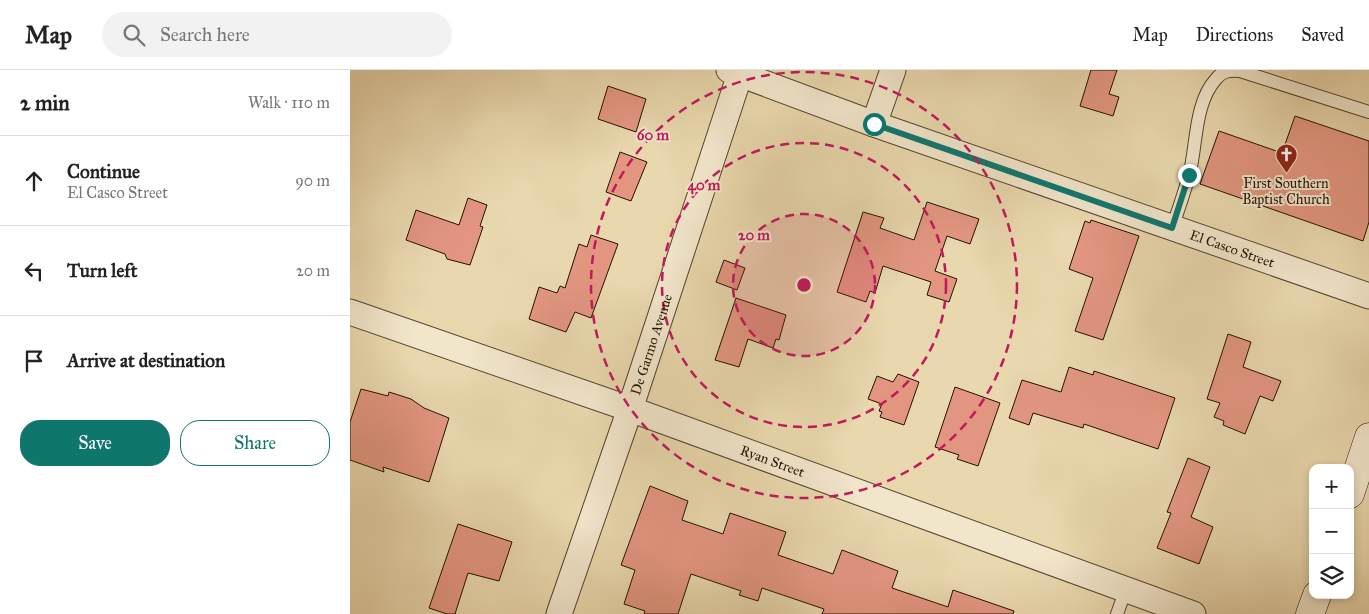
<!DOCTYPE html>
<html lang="en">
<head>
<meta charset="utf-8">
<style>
	body { margin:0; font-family:"IM FELL Great Primer",serif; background:#f2f2f2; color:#222 }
	.controls { position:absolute; right:15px; bottom:15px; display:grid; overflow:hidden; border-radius:10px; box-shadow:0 2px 8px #0003 }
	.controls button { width:45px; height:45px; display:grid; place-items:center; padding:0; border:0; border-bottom:1px solid #e0e0e0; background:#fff; color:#222; font:25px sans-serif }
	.stop { position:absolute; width:15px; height:15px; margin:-11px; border:4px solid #0f766e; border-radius:50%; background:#fff }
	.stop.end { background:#0f766e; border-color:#fff; box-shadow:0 1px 5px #0008 }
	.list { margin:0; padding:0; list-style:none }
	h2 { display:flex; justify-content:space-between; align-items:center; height:65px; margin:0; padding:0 20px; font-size:21px }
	h2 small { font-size:16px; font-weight:400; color:#767676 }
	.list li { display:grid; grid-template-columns:32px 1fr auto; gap:15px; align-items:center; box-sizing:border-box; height:90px; padding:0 20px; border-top:1px solid #e0e0e0 }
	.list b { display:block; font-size:19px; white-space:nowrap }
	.list p { margin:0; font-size:16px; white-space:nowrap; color:#767676 }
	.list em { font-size:16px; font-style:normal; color:#767676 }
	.actions { display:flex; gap:10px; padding:15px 20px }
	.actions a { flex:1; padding:11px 0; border:1px solid #0f766e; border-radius:20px; text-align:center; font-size:18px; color:#0f766e }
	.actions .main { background:#0f766e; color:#fff }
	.icon { flex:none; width:28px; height:28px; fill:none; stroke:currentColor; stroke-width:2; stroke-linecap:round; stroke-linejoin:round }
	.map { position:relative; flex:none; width:1019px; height:544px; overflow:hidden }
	header { display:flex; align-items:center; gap:30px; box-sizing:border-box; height:70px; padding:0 25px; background:#fff; border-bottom:1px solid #e0e0e0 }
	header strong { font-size:24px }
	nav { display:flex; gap:28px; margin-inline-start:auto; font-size:18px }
	.search { width:350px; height:45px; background:#f2f2f2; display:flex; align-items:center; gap:12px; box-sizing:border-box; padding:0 18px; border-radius:28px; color:#767676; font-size:19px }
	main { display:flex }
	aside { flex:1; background:#fff }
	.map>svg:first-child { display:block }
	.building { fill:#e29680; stroke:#231101 }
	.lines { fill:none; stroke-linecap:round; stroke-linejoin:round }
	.lane-casing { stroke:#54422c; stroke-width:14 }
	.street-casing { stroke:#54422c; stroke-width:27 }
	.secondary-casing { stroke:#231101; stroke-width:29 }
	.lane { stroke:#f1e5ca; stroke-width:12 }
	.street { stroke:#f1e5ca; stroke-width:25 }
	.secondary { stroke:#f1e5ca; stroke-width:28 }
	.route { stroke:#0f766e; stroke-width:6 }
	.ring { fill:none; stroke:#c2185b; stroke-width:2.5; stroke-dasharray:9 6 }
	.labels { text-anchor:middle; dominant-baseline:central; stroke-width:4; stroke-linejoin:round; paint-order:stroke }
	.poi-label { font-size:14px; fill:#231101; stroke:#f1e5ca }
	.street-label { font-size:14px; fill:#231101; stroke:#f1e5ca }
	.centre { fill:#c2185b; stroke:#f1e5ca; stroke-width:2.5 }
	.ring-label { font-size:15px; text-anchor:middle; font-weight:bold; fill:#c2185b; stroke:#f1e5ca; stroke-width:4; stroke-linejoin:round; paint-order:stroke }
</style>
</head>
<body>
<header>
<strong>Map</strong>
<div class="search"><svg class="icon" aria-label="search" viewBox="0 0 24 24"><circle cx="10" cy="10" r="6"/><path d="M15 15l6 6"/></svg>Search here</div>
<nav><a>Map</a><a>Directions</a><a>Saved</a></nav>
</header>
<main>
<aside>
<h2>2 min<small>Walk · 110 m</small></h2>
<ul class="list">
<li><svg class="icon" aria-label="ahead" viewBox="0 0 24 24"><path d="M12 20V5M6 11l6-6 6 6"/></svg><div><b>Continue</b><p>El Casco Street</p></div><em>90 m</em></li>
<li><svg class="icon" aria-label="left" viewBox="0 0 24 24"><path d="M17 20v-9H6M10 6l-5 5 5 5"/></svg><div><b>Turn left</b></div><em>20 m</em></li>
<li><svg class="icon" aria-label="arrive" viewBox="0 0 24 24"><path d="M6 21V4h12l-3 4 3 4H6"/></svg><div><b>Arrive at destination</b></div></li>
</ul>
<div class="actions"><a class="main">Save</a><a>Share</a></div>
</aside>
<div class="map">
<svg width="1019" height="544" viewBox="0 0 1019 544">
	<rect width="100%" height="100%" fill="#e9d7ad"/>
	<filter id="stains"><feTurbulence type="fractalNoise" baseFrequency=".004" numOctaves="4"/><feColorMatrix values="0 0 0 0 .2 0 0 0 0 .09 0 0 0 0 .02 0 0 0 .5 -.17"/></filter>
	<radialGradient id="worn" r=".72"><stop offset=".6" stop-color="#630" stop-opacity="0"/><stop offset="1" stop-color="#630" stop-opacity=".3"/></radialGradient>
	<path class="building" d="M741,0H767L759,24L769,27L763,46L730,36Z
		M258,16L296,29L286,62L248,49Z
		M945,46L1019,71V152L1013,171L850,114L869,61L932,83Z
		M270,82L297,92L281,131L256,122Z
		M118,128L137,135L130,156L133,157L120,195L97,189L95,184L56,170L66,140L109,155Z
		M577,132L629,149L620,174L597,166L585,201L607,209L599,232L577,225L581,212L533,196L525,223L520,221L516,232L487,222L513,142L534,148L530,158L564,170Z
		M741,150L789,166L753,270L725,261L743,208L719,199L735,151L740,153Z
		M241,165L268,174L241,248L225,242L216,262L179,249L189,217L207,223L210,216L215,218L229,174L237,177Z
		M374,190L395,198L387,220L366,212Z
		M386,228L436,245L429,270L426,269L423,278L398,269L389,297L365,290Z
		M878,264L901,272L893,297L931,311L923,331L910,326L895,364L873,355L874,351L864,347L870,333L857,329Z
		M719,297L743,305L744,301L825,328L808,379L734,354L733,358L683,343L679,355L659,348L672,310L711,322Z
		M548,304L569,312L554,355L530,347L532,342L529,341L532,334L518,329L527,306L543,312Z
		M605,317L650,333L628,396L607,389L609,385L585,377Z
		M11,319L38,326L39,322L61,329L74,338L99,348L79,412L33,397L34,402L0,390V352Z
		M838,388L860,397L841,447L863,457L849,494L807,478L821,443L817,442Z
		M300,416L338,431L332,450L373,464L380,443L436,462L428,485L483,504L492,480L548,501L542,518L598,537L603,520L664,541L663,544H472L474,539L412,518L408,531L389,525L391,521L341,504L328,544H294L295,541L274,534L285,500L271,495Z
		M108,454L162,472L149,511L118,503L105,544H97L79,538Z"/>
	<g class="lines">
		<defs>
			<path id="lane" d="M822,158C828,141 834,123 839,106C847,76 844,33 866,9C872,1 880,0 890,1L1019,42
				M767,544L776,519"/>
			<g id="street">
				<path id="s1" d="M379,0L524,54L1019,226"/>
				<path d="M524,54L543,0"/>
				<path id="s2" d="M0,242L280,339L843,544"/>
				<path id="s3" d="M209,544L280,339L390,4"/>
			</g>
			<path id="secondary" d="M1000,424L1019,367
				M960,544L967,525"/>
		</defs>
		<use href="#lane" class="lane-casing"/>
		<use href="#street" class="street-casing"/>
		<use href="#secondary" class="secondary-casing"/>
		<use href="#lane" class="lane"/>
		<use href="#street" class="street"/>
		<use href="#secondary" class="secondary"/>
	</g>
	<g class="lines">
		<path class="route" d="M524,54L822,158L839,105"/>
	</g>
	<circle cx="454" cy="215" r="71" fill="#c2185b" fill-opacity=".12"/>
	<g class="ring">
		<circle cx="454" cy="215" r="71"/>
		<circle cx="454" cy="215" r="142"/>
		<circle cx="454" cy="215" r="213"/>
	</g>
	<defs>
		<symbol id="church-pin" viewBox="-11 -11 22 30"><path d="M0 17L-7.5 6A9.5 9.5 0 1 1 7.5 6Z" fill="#8f2418" stroke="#f1e5ca"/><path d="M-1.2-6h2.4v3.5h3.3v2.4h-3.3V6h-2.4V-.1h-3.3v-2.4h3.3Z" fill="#fff"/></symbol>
	</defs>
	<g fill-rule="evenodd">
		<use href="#church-pin" x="924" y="72" width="25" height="34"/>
	</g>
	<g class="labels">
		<g class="poi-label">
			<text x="936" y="113">First Southern<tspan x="936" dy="16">Baptist Church</tspan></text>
		</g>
		<g class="street-label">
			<text stroke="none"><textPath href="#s1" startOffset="534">El Casco Street</textPath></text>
			<text stroke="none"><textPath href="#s3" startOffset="285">De Garmo Avenue</textPath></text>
			<text stroke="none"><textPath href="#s2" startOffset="448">Ryan Street</textPath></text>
		</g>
	</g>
	<circle cx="454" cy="215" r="8" class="centre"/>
	<g class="ring-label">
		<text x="303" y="70">60 m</text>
		<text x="354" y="120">40 m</text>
		<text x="404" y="170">20 m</text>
	</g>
	<rect width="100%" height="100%" filter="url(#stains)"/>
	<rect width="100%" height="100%" fill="url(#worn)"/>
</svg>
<div class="controls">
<button>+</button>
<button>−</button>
<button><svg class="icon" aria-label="layers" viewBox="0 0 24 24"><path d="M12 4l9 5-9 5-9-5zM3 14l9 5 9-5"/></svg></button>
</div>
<div class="stop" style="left:524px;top:54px"></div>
<div class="stop end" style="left:839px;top:105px"></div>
</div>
</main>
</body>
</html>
